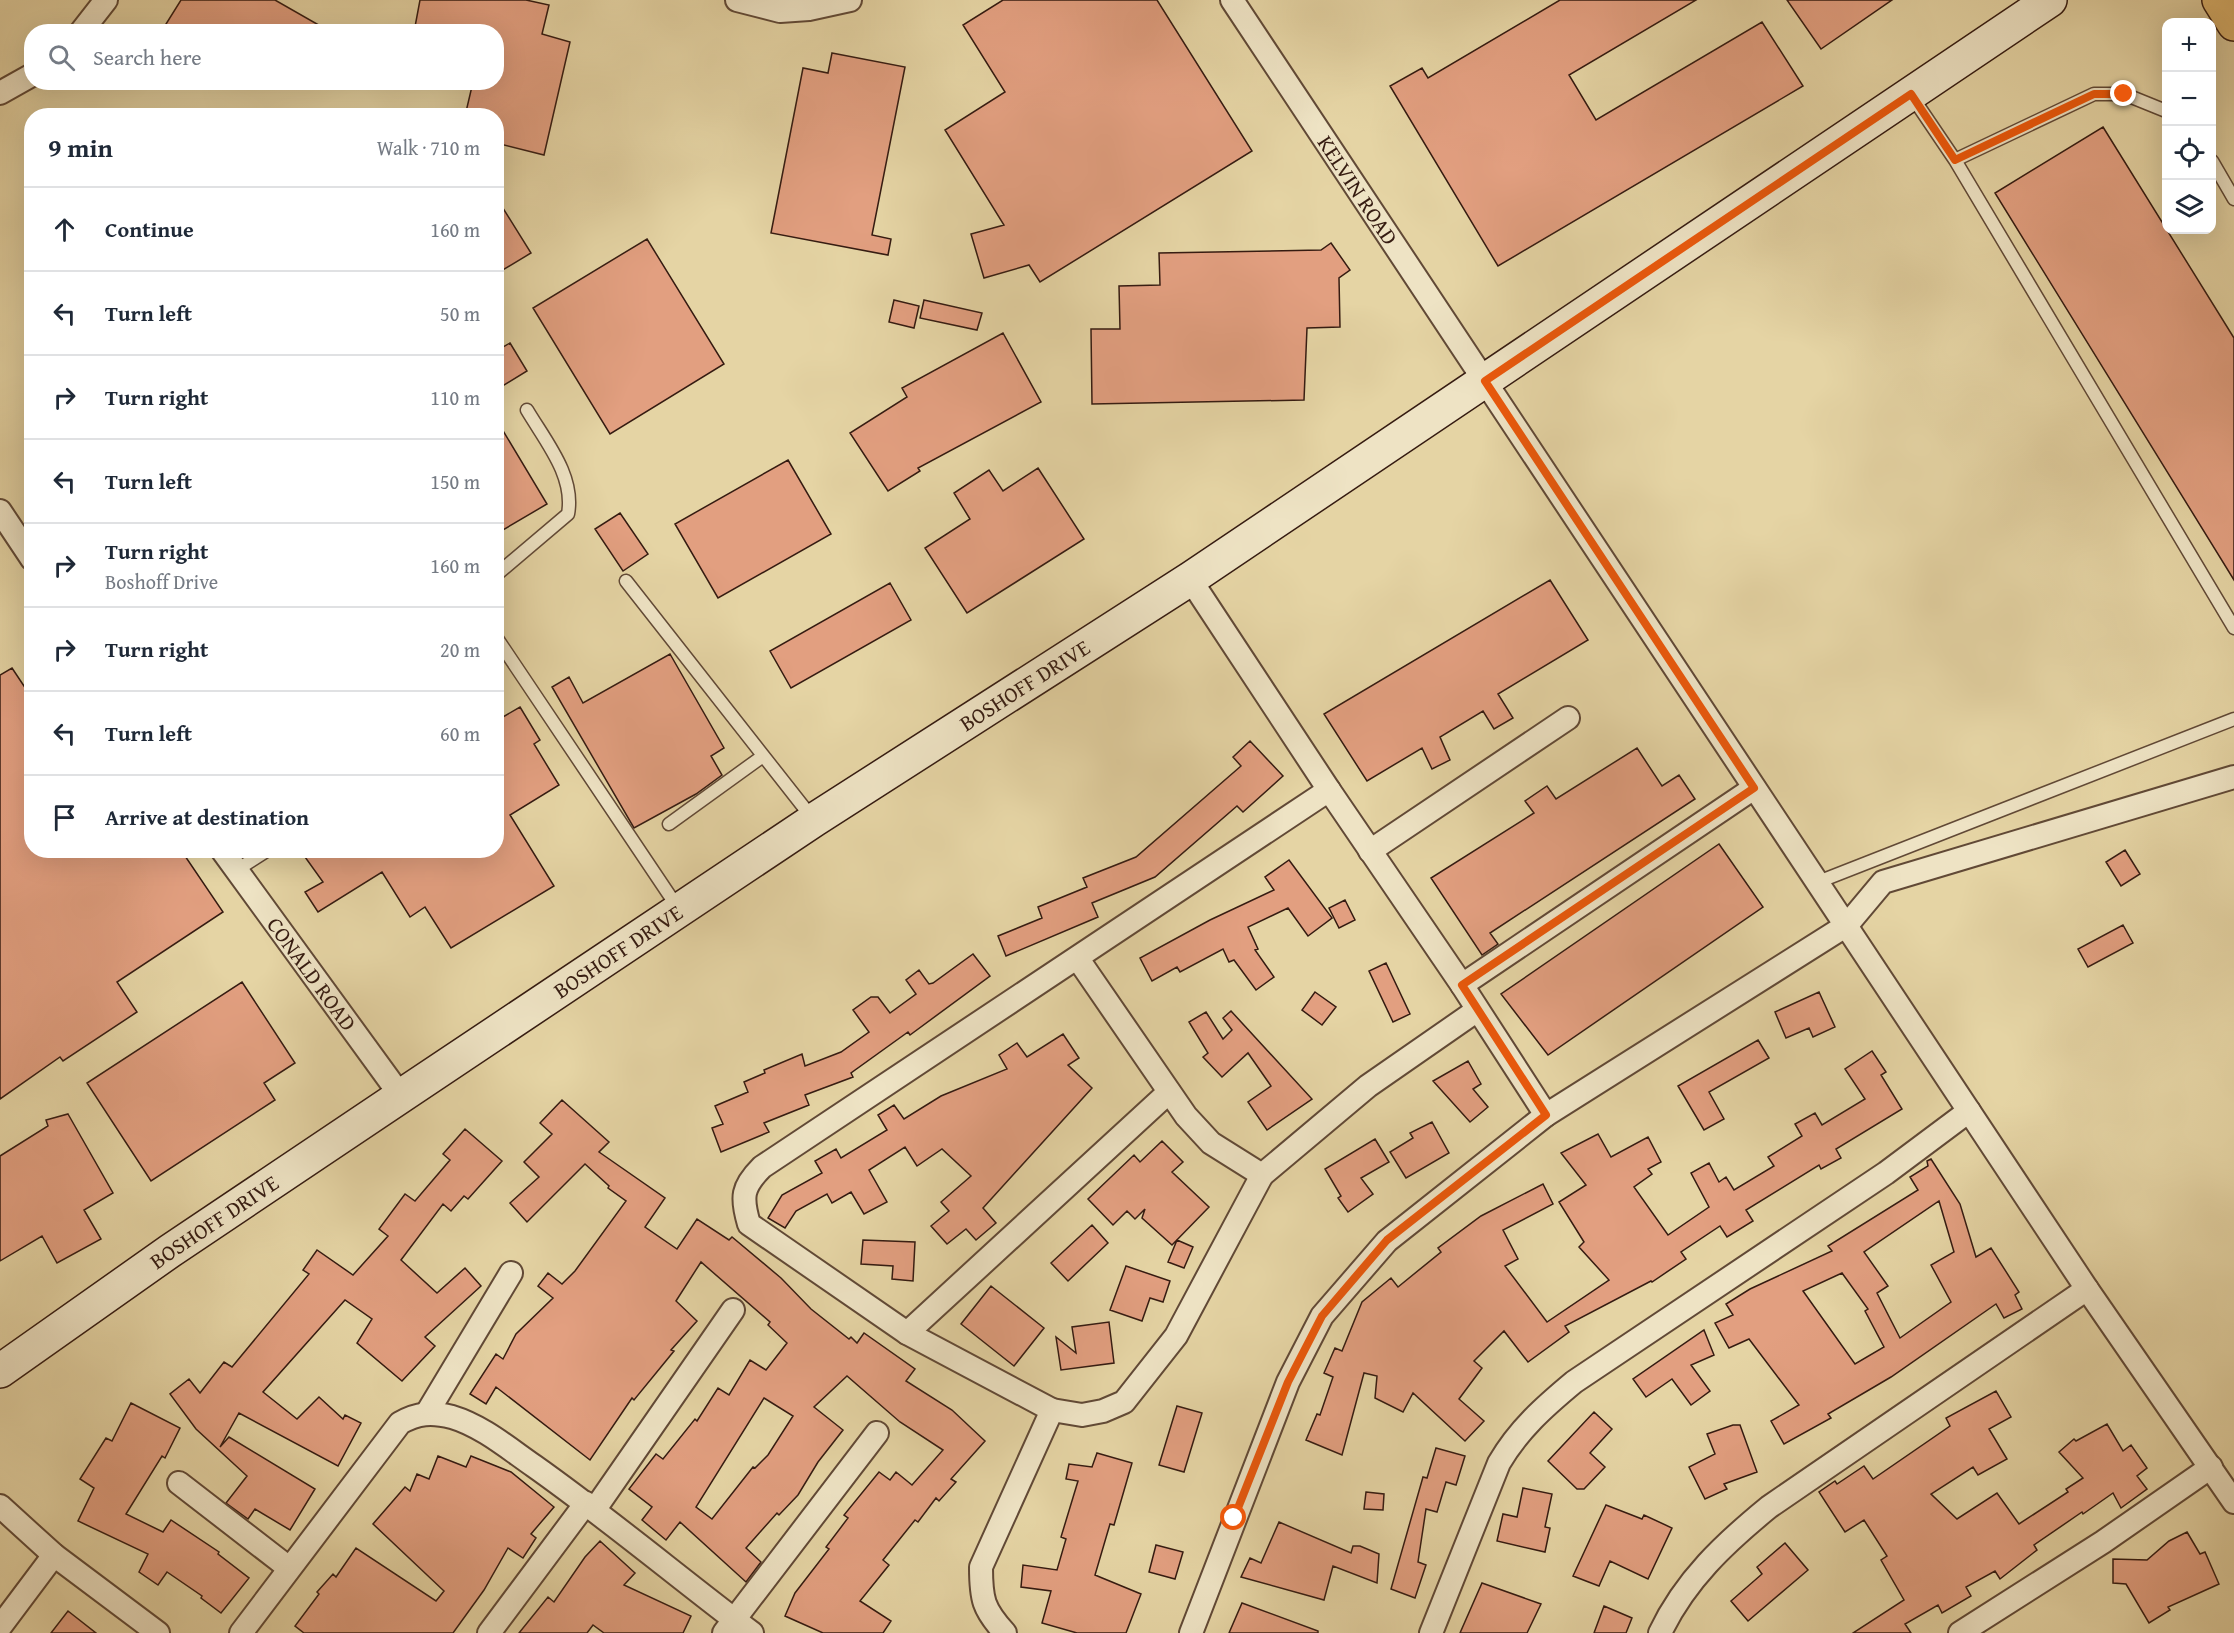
<!DOCTYPE html>
<html lang="en">
<head>
<meta charset="utf-8">
<style>
	body { margin:0; font-family:"Gentium Book Plus",serif; background:#f2f2f3; color:#1f2937 }
	.controls { position:absolute; right:18px; top:18px; display:grid; overflow:hidden; border-radius:12px; box-shadow:0 6px 24px #0002 }
	.controls button { width:54px; height:54px; display:grid; place-items:center; padding:0; border:0; border-bottom:2px solid #e0e1e3; background:#fff; color:#1f2937; font:30px sans-serif }
	.stop { position:absolute; width:18px; height:18px; margin:-14px; border:4px solid #ea580c; border-radius:50%; background:#fff }
	.stop.end { background:#ea580c; border-color:#fff; box-shadow:0 2px 6px #0008 }
	.list { margin:0; padding:0; list-style:none }
	h2 { display:flex; justify-content:space-between; align-items:center; height:78px; margin:0; padding:0 24px; font-size:26px }
	h2 small { font-size:20px; font-weight:400; color:#747a83 }
	.list li { display:grid; grid-template-columns:39px 1fr auto; gap:18px; align-items:center; box-sizing:border-box; height:84px; padding:0 24px; border-top:2px solid #e0e1e3 }
	.list b { display:block; font-size:22px; white-space:nowrap }
	.list p { margin:0; font-size:20px; white-space:nowrap; color:#747a83 }
	.list em { font-size:20px; font-style:normal; color:#747a83 }
	.icon { flex:none; width:33px; height:33px; fill:none; stroke:currentColor; stroke-width:2; stroke-linecap:round; stroke-linejoin:round }
	.map { position:relative; flex:none; width:2234px; height:1633px; overflow:hidden }
	.search { position:absolute; background:#fff; box-shadow:0 6px 24px #0002; left:24px; top:24px; width:480px; height:66px; display:flex; align-items:center; gap:15px; box-sizing:border-box; padding:0 21px; border-radius:24px; color:#747a83; font-size:22px }
	.panel { position:absolute; background:#fff; box-shadow:0 6px 24px #0002; left:24px; top:108px; width:480px; height:750px; border-radius:24px }
	.map>svg:first-child { display:block }
	.building { fill:#e29f80; stroke:#351b11; stroke-width:1.5; fill-rule:evenodd }
	.lines { fill:none; stroke-linecap:round; stroke-linejoin:round }
	.lane-casing { stroke:#614936; stroke-width:15 }
	.street-casing { stroke:#614936; stroke-width:26 }
	.secondary-casing { stroke:#351b11; stroke-width:36 }
	.primary-casing { stroke:#351b11; stroke-width:36 }
	.lane { stroke:#eee3c4; stroke-width:12 }
	.street { stroke:#eee3c4; stroke-width:22 }
	.secondary { stroke:#eee3c4; stroke-width:33 }
	.primary { stroke:#e2ba72; stroke-width:33 }
	.route { stroke:#ea580c; stroke-width:8 }
	.labels { text-anchor:middle; dominant-baseline:central; stroke-width:4.5; stroke-linejoin:round; paint-order:stroke }
	.street-label { font-size:22px; fill:#351b11; stroke:#eee3c4 }
</style>
</head>
<body>
<div class="map">
<svg width="2234" height="1633" viewBox="0 0 2234 1633">
	<rect width="100%" height="100%" fill="#e5d4a4"/>
	<filter id="stains"><feTurbulence type="fractalNoise" baseFrequency=".00333" numOctaves="4"/><feColorMatrix values="0 0 0 0 .2 0 0 0 0 .09 0 0 0 0 .02 0 0 0 .5 -.17"/></filter>
	<radialGradient id="worn" r=".72"><stop offset=".6" stop-color="#630" stop-opacity="0"/><stop offset="1" stop-color="#630" stop-opacity=".3"/></radialGradient>
	<path class="building" d="M181,0H275L331,32H161Z
		M420,0H526L549,5L542,34L570,42L544,155L496,143V116H465L473,82H496V32H414Z
		M1003,0H1157L1252,151L1040,282L1029,265L984,278L971,234L1004,225L945,130L1005,92L963,25Z
		M1560,0H1696L1569,75L1596,120L1762,22L1803,86L1498,266L1390,86L1422,68L1428,78Z
		M1787,0H1892L1821,49Z
		M832,53L905,67L872,235L891,239L888,255L771,233L803,68L828,73Z
		M2103,127L2234,338V580L1995,193Z
		M496,197L531,253L496,274Z
		M647,239L724,364L610,434L533,308Z
		M1331,243L1350,270L1339,278L1340,327L1307,328L1304,400L1092,404L1091,329H1120L1119,286L1160,285L1159,253L1321,250Z
		M894,300L919,306L914,328L889,322Z
		M924,300L982,313L977,330L920,318Z
		M1003,333L1041,402L918,468L920,471L888,491L850,433L907,397L902,388Z
		M510,343L527,371L496,390V351Z
		M496,419L547,504L496,534Z
		M788,460L831,534L718,598L675,524Z
		M1038,468L1084,539L967,613L925,548L970,519L954,493L989,470L1003,491Z
		M620,513L648,554L623,571L595,529Z
		M1550,580L1588,640L1498,694L1513,718L1494,729L1483,711L1440,737L1450,760L1432,769L1422,748L1367,781L1324,714Z
		M890,583L911,620L791,688L770,651Z
		M670,654L724,748L711,756L722,775L696,794L634,828L552,687L569,677L583,703Z
		M12,668L32,698V850H181L223,912L117,982L137,1012L63,1061L60,1057L0,1099V675Z
		M520,707L540,740L534,744L559,785L510,815L554,886L451,948L425,907L410,917L382,872L318,912L305,892L323,882L300,850H496V721Z
		M1250,741L1283,776L1243,812L1237,806L1155,877L1092,903L1098,917L1006,956L998,936L1042,918L1038,907L1087,887L1083,878L1136,857L1241,766L1233,757Z
		M1637,748L1662,786L1679,775L1695,799L1490,933L1498,944L1482,955L1431,878L1534,813L1525,801L1547,786L1556,799Z
		M1719,844L1763,907L1548,1055L1501,994Z
		M2125,850L2140,874L2121,886L2106,862Z
		M1289,860L1332,918L1308,936L1288,908L1248,927L1258,949L1255,950L1274,977L1256,990L1234,960L1229,962L1223,949L1180,972L1177,967L1152,981L1140,958L1210,920L1274,890L1265,877Z
		M1345,900L1355,920L1339,928L1329,908Z
		M2123,925L2133,943L2088,967L2078,949Z
		M973,954L990,976L910,1035L908,1032L851,1073L853,1077L805,1095L809,1105L764,1123L769,1132L721,1152L712,1128L723,1124L715,1106L748,1092L744,1082L765,1073L764,1070L802,1054L805,1066L841,1052L869,1032L853,1010L871,997H878L890,1013L916,994L906,980L919,970L929,984L933,983Z
		M1386,963L1410,1014L1393,1022L1369,971Z
		M242,982L295,1063L264,1083L275,1100L151,1181L87,1083Z
		M1315,992L1336,1007L1322,1025L1302,1010Z
		M1819,992L1835,1027L1813,1037L1809,1028L1786,1038L1775,1012Z
		M1231,1011L1312,1099L1267,1130L1248,1102L1271,1086L1248,1053L1222,1077L1203,1057L1208,1053L1189,1022L1206,1012L1223,1039L1232,1030L1223,1018Z
		M1063,1034L1079,1058L1068,1065L1092,1088L983,1208L996,1223L976,1240L966,1229L947,1244L931,1226L949,1211L941,1202L971,1176L942,1149L917,1166L905,1147L869,1170L887,1202L864,1214L851,1192L832,1203L827,1194L796,1211L785,1228L768,1218L782,1195L822,1173L815,1161L836,1149L841,1158L887,1130L878,1115L894,1105L904,1119L941,1096L1007,1069L999,1055L1017,1043L1027,1057Z
		M1758,1040L1769,1058L1709,1092L1724,1119L1704,1130L1678,1086Z
		M1872,1051L1886,1072L1881,1075L1902,1109L1836,1149L1841,1158L1821,1169L1819,1165L1746,1210L1753,1221L1727,1237L1720,1226L1681,1252L1686,1259L1652,1282L1651,1281L1565,1326L1569,1332L1528,1362L1504,1331L1474,1361L1482,1368L1459,1399L1484,1421L1465,1441L1413,1393L1403,1412L1375,1398L1377,1376L1364,1373L1342,1455L1306,1440L1317,1414L1320,1415L1333,1377L1324,1373L1335,1348L1342,1351L1362,1302L1391,1278L1398,1287L1441,1252L1438,1248L1481,1216L1543,1184L1553,1204L1503,1230L1518,1259L1505,1266L1547,1322L1609,1280L1579,1247L1584,1242L1559,1202L1586,1185L1561,1153L1598,1134L1611,1157L1648,1137L1661,1162L1648,1169L1652,1174L1634,1187L1668,1235L1709,1207L1691,1173L1709,1163L1719,1182L1726,1177L1734,1190L1774,1166L1768,1157L1802,1136L1795,1124L1815,1113L1822,1125L1865,1099L1845,1069Z
		M1468,1061L1481,1084L1473,1089L1488,1107L1470,1122L1433,1081Z
		M562,1100L609,1142L599,1152L665,1198L645,1227L677,1249L697,1219L729,1240L732,1237L781,1278L811,1309L849,1339L851,1337L857,1343L864,1333L915,1369L906,1381L952,1410L985,1441L951,1479L956,1482L939,1501L936,1498L918,1522L915,1520L883,1560L889,1565L860,1601L891,1621L883,1633H823L785,1616L795,1593L829,1549L826,1547L848,1518L844,1515L879,1472L890,1480L896,1472L912,1485L943,1450L900,1422L847,1376L814,1407L843,1430L818,1462L798,1495L779,1515L777,1513L746,1548L761,1562L746,1582L680,1522L666,1540L642,1520L652,1507L629,1489L656,1454L663,1459L695,1419L697,1421L718,1388L729,1395L750,1360L766,1370L787,1343L768,1325L770,1322L701,1262L676,1301L697,1321L671,1350L674,1351L634,1400L632,1398L590,1460L496,1387L486,1404L470,1394L496,1354L503,1359L516,1334L553,1298L538,1286L548,1273L562,1284L575,1271L626,1201L608,1188L609,1186L585,1164L527,1222L510,1203L539,1177L524,1162L552,1134L540,1123ZM764,1398L793,1416L768,1455L755,1468L753,1467L712,1519L696,1507Z
		M68,1114L113,1193L84,1210L101,1239L57,1263L42,1236L0,1261V1156L48,1126L46,1120Z
		M1432,1122L1449,1153L1406,1178L1390,1152L1413,1138L1410,1133Z
		M465,1129L502,1161L468,1199L464,1196L451,1211L443,1204L401,1260L437,1293L465,1268L481,1286L425,1337L435,1346L402,1381L357,1343L372,1319L345,1300L263,1392L297,1419L319,1397L343,1419L345,1415L361,1423L338,1466L239,1413L220,1447L229,1437L315,1489L290,1530L255,1509L248,1519L226,1503L247,1476L196,1429L170,1394L189,1379L200,1393L224,1362L232,1367L309,1274L303,1270L317,1250L353,1275L388,1236L379,1229L405,1194L415,1201L450,1160L443,1154Z
		M1375,1139L1389,1162L1361,1178L1373,1194L1348,1212L1338,1198L1341,1196L1325,1169Z
		M1162,1141L1183,1162L1172,1172L1209,1207L1172,1245L1142,1218L1145,1209L1135,1219L1127,1211L1113,1225L1088,1199L1134,1155L1140,1162Z
		M1931,1159L1960,1204L1976,1257L1991,1248L2019,1292L2015,1295L2022,1309L2004,1318L1996,1304L1891,1377L1828,1414L1831,1418L1784,1444L1771,1421L1799,1405L1749,1339L1729,1348L1715,1323L1733,1315L1726,1304L1750,1289L1832,1251L1828,1246L1918,1190L1910,1177L1928,1166L1927,1161ZM1939,1201L1954,1252L1931,1265L1951,1302L1900,1338L1877,1293L1888,1286L1864,1252ZM1842,1273L1868,1309L1865,1311L1884,1347L1855,1364L1803,1291Z
		M1092,1225L1108,1243L1068,1281L1051,1263Z
		M863,1240L915,1242L913,1281L892,1279L893,1266L861,1264Z
		M1177,1240L1193,1247L1184,1268L1168,1262Z
		M1126,1266L1170,1281L1163,1302L1150,1298L1142,1321L1110,1310Z
		M991,1286L1044,1328L1014,1366L961,1324Z
		M1109,1322L1114,1363L1061,1370L1056,1337L1076,1353L1072,1327Z
		M1704,1330L1714,1355L1691,1365L1710,1391L1691,1405L1672,1379L1646,1397L1633,1379Z
		M1996,1391L2011,1417L1989,1429L2007,1459L1978,1475L1973,1467L1931,1494L1957,1519L1997,1493L2019,1524L2068,1492L2066,1489L2083,1478L2059,1452L2074,1439L2076,1441L2107,1424L2123,1451L2131,1445L2147,1468L2137,1476L2147,1489L2121,1508L2113,1493L2083,1514L2082,1512L2034,1545L2037,1550L2000,1579L1995,1571L1966,1587L1971,1596L1942,1613L1938,1605L1905,1624L1911,1633H1853L1904,1600L1881,1560L1887,1556L1864,1520L1845,1532L1819,1492L1835,1481L1837,1484L1864,1466L1873,1479L1950,1426L1946,1418Z
		M131,1403L180,1428L165,1458L162,1456L126,1514L163,1532L171,1520L219,1552L218,1554L249,1578L221,1613L201,1598L202,1596L167,1572L158,1585L139,1572L148,1554L78,1521L94,1488L80,1479L106,1438L112,1441Z
		M1177,1406L1202,1413L1184,1472L1159,1465Z
		M1594,1412L1612,1429L1590,1453L1605,1467L1584,1489H1577L1548,1461Z
		M1733,1425H1740L1757,1472L1724,1484L1727,1489L1705,1499L1689,1467L1715,1454L1707,1434Z
		M1436,1448L1465,1456L1456,1485L1446,1482L1437,1512L1426,1509L1418,1562L1426,1565L1415,1598L1391,1589L1423,1477L1427,1478Z
		M1097,1453L1132,1463L1114,1525L1110,1524L1095,1575L1141,1594L1126,1633H1077L1042,1623L1051,1591L1021,1587L1023,1565L1057,1570L1066,1539L1061,1537L1078,1481L1066,1479L1069,1464L1092,1467Z
		M438,1456L466,1467L471,1456L511,1472L554,1507L531,1534L536,1538L523,1558L508,1548L484,1590L453,1633H304L295,1626L319,1594L317,1592L333,1574L336,1577L356,1548L436,1601L444,1591L373,1524L405,1487L410,1491L417,1474L429,1479Z
		M1523,1488L1552,1494L1545,1527L1550,1528L1545,1552L1497,1541L1503,1514L1517,1517Z
		M1366,1492L1384,1494L1383,1510L1364,1509Z
		M1606,1505L1642,1519L1644,1515L1672,1528L1648,1579L1610,1561L1599,1586L1573,1576Z
		M1279,1522L1351,1553L1353,1546H1360L1379,1554L1377,1583L1333,1566L1324,1600L1241,1577L1250,1558L1261,1563Z
		M2187,1532L2200,1554L2205,1552L2219,1584L2168,1607L2170,1610L2149,1623L2126,1584L2113,1583V1559L2147,1560L2169,1541Z
		M600,1541L635,1573L624,1585L691,1616L683,1633H604L593,1625L587,1633H519L548,1597L554,1602L585,1557Z
		M1785,1543L1808,1570L1748,1621L1731,1601L1762,1574L1757,1567Z
		M1156,1545L1183,1552L1175,1579L1149,1572Z
		M1482,1583L1541,1604L1527,1633H1460Z
		M1242,1603L1318,1631V1633H1229Z
		M1604,1606L1632,1618L1626,1633H1594Z
		M68,1611L96,1633H51Z"/>
	<g class="lines">
		<defs>
			<path id="lane" d="M1911,95L1955,160L2094,94H2124L2166,111
				M1955,160L2234,628
				M2212,161L2234,199
				M496,575L568,514C575,476 546,442 527,410
				M626,581L813,819
				M496,637L678,908
				M669,824L763,756
				M235,871L268,850
				M1818,882L2234,719"/>
			<g id="street">
				<path d="M737,0L780,11L809,9L850,0"/>
				<path id="s1" d="M1232,0L2087,1289L2234,1502"/>
				<path d="M81,32L106,0"/>
				<path d="M0,93L32,75"/>
				<path d="M0,511L32,559"/>
				<path d="M1190,579L1329,790"/>
				<path id="s2" d="M222,850L401,1096"/>
				<path d="M1370,851L1568,718"/>
				<path d="M1078,959L1186,1116L1211,1143L1262,1175L1368,1086L1476,1011"/>
				<path d="M1462,985L1754,788"/>
				<path d="M907,1333L1169,1092"/>
				<path d="M1052,1410L1082,1415L1103,1411L1124,1402L1176,1336L1262,1175"/>
				<path d="M427,1413L511,1273"/>
				<path d="M179,1483L289,1568"/>
				<path d="M0,1506L54,1555L158,1633"/>
				<path d="M595,1509L733,1310"/>
				<path d="M0,1627L54,1555"/>
				<path d="M241,1633L400,1423C418,1413 431,1412 452,1417C482,1426 508,1448 534,1466C609,1519 679,1578 752,1633"/>
				<path d="M489,1633L586,1503"/>
				<path d="M724,1633L877,1433"/>
				<path d="M1005,1633C983,1609 981,1599 981,1567L1052,1410L907,1333L749,1224C741,1197 742,1187 762,1167L1329,790L1462,985L1546,1115"/>
				<path d="M1191,1633L1288,1382L1322,1316L1387,1241L1546,1115L1847,925L1883,882L2234,777"/>
				<path d="M1431,1633L1499,1463C1519,1429 1544,1407 1574,1382L1886,1173L1969,1111"/>
				<path d="M1660,1633C1685,1580 1725,1543 1769,1507L2087,1289"/>
				<path d="M1960,1633L2103,1542L2211,1467"/>
			</g>
			<g id="secondary">
				<path id="s3" d="M0,1371L170,1251L401,1096L814,820L1190,579L2050,0"/>
			</g>
			<path id="primary" d="M2219,0L2234,24"/>
		</defs>
		<use href="#lane" class="lane-casing"/>
		<use href="#street" class="street-casing"/>
		<use href="#secondary" class="secondary-casing"/>
		<use href="#primary" class="primary-casing"/>
		<use href="#lane" class="lane"/>
		<use href="#street" class="street"/>
		<use href="#secondary" class="secondary"/>
		<use href="#primary" class="primary"/>
	</g>
	<g class="lines">
		<path class="route" d="M1234,1518L1288,1382L1322,1316L1387,1240L1546,1115L1462,985L1754,788L1485,381L1911,94L1955,160L2094,94H2124"/>
	</g>
	<g class="labels">
		<g class="street-label">
			<text stroke="none"><textPath href="#s1" startOffset="228">KELVIN ROAD</textPath></text>
			<text stroke="none"><textPath href="#s3" startOffset="1233">BOSHOFF DRIVE</textPath></text>
			<text stroke="none"><textPath href="#s3" startOffset="747">BOSHOFF DRIVE</textPath></text>
			<text stroke="none"><textPath href="#s2" startOffset="153">CONALD ROAD</textPath></text>
			<text stroke="none"><textPath href="#s3" startOffset="261">BOSHOFF DRIVE</textPath></text>
		</g>
	</g>
	<rect width="100%" height="100%" filter="url(#stains)"/>
	<rect width="100%" height="100%" fill="url(#worn)"/>
</svg>
<div class="controls">
<button>+</button>
<button>−</button>
<button><svg class="icon" aria-label="locate" viewBox="0 0 24 24"><circle cx="12" cy="12" r="6"/><path d="M12 2v4M12 18v4M2 12h4M18 12h4"/></svg></button>
<button><svg class="icon" aria-label="layers" viewBox="0 0 24 24"><path d="M12 4l9 5-9 5-9-5zM3 14l9 5 9-5"/></svg></button>
</div>
<div class="stop" style="left:1234px;top:1518px"></div>
<div class="stop end" style="left:2124px;top:94px"></div>
<div class="search"><svg class="icon" aria-label="search" viewBox="0 0 24 24"><circle cx="10" cy="10" r="6"/><path d="M15 15l6 6"/></svg>Search here</div>
<section class="panel">
<h2>9 min<small>Walk · 710 m</small></h2>
<ul class="list">
<li><svg class="icon" aria-label="ahead" viewBox="0 0 24 24"><path d="M12 20V5M6 11l6-6 6 6"/></svg><div><b>Continue</b></div><em>160 m</em></li>
<li><svg class="icon" aria-label="left" viewBox="0 0 24 24"><path d="M17 20v-9H6M10 6l-5 5 5 5"/></svg><div><b>Turn left</b></div><em>50 m</em></li>
<li><svg class="icon" aria-label="right" viewBox="0 0 24 24"><path d="M7 20v-9h11M14 6l5 5-5 5"/></svg><div><b>Turn right</b></div><em>110 m</em></li>
<li><svg class="icon" aria-label="left" viewBox="0 0 24 24"><path d="M17 20v-9H6M10 6l-5 5 5 5"/></svg><div><b>Turn left</b></div><em>150 m</em></li>
<li><svg class="icon" aria-label="right" viewBox="0 0 24 24"><path d="M7 20v-9h11M14 6l5 5-5 5"/></svg><div><b>Turn right</b><p>Boshoff Drive</p></div><em>160 m</em></li>
<li><svg class="icon" aria-label="right" viewBox="0 0 24 24"><path d="M7 20v-9h11M14 6l5 5-5 5"/></svg><div><b>Turn right</b></div><em>20 m</em></li>
<li><svg class="icon" aria-label="left" viewBox="0 0 24 24"><path d="M17 20v-9H6M10 6l-5 5 5 5"/></svg><div><b>Turn left</b></div><em>60 m</em></li>
<li><svg class="icon" aria-label="arrive" viewBox="0 0 24 24"><path d="M6 21V4h12l-3 4 3 4H6"/></svg><div><b>Arrive at destination</b></div></li>
</ul>
</section>
</div>
</body>
</html>
